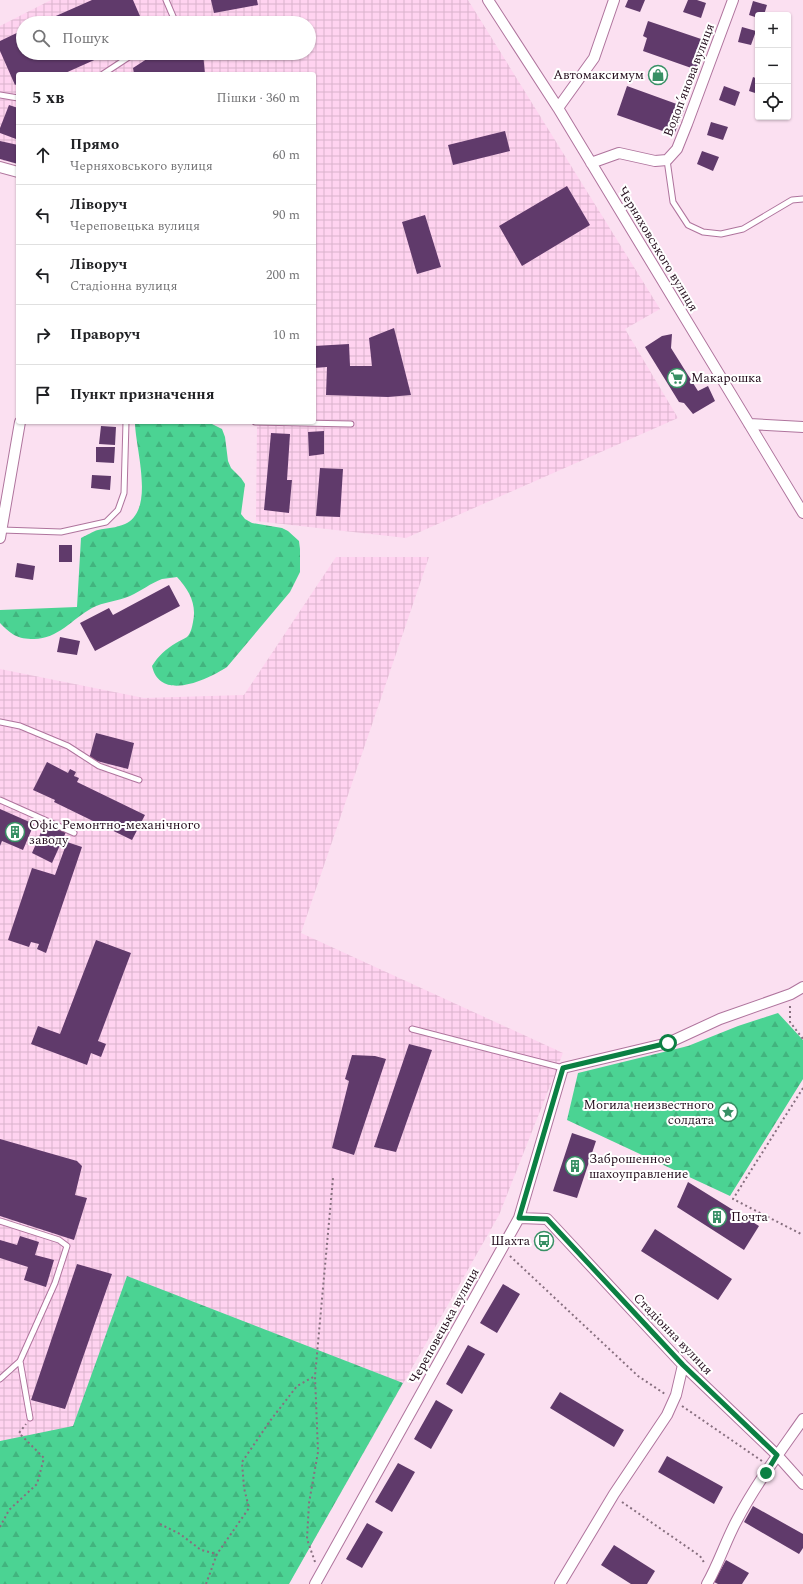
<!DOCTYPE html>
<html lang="uk">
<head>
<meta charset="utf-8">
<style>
	body { margin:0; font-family:Spectral,serif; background:#f2f2f2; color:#202124 }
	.controls { position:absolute; right:12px; top:12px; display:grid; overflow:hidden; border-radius:4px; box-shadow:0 1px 3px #0004 }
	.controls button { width:36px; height:36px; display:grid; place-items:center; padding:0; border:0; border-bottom:1px solid #e0e0e0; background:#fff; color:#202124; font:20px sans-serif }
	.stop { position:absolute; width:12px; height:12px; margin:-9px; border:3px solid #0b8043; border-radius:50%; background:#fff }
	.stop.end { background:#0b8043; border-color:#fff; box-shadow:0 1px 4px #0008 }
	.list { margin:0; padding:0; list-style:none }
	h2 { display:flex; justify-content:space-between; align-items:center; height:52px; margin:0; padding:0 16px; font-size:17px }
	h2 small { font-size:13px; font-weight:400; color:#757577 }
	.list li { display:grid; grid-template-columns:26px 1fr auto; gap:12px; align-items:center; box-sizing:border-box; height:60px; padding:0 16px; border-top:1px solid #e0e0e0 }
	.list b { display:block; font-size:15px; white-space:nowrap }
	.list p { margin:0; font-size:13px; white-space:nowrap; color:#757577 }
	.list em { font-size:13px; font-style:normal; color:#757577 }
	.icon { flex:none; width:22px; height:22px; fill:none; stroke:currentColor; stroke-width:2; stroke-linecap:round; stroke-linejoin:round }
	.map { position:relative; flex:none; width:803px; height:1584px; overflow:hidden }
	.search { position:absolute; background:#fff; box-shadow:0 1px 3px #0004; left:16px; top:16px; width:300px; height:44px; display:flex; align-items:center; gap:10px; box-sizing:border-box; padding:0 14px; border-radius:22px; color:#757577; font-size:15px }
	.panel { position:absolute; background:#fff; box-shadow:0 1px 3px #0004; left:16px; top:72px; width:300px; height:352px; border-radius:4px }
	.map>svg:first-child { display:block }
	.industrial { fill:url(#industrial-grid); fill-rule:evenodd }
	.forest { fill:url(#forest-firs) }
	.building { fill:#603a6b }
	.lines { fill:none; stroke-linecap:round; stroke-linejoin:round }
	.lane-casing { stroke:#af749d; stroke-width:7 }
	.street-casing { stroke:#af749d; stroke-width:12 }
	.path { stroke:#876f7f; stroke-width:2; stroke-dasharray:2 3; stroke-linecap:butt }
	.lane { stroke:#fff; stroke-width:5 }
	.street { stroke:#fff; stroke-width:10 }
	.route { stroke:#0b8043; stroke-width:5 }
	.labels { text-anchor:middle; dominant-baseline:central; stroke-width:4; stroke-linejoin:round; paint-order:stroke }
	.poi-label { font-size:13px; fill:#250f1e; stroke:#fff; text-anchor:start }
	.street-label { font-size:13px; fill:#250f1e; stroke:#fff }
</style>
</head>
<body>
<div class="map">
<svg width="803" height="1584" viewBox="0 0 803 1584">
	<defs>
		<pattern id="industrial-grid" width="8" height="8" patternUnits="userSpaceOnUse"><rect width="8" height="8" fill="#ffd3f0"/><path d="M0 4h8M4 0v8" fill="none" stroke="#dab4cd"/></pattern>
		<pattern id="forest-firs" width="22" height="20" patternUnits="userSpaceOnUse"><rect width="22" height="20" fill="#4bd393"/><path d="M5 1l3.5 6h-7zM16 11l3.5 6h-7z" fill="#41b47e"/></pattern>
	</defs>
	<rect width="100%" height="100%" fill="#fbe0f1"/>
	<path class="industrial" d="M51,0H468L660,309L625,329L678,418L406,538L256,521L257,422H314V74H18V164L0,160V26ZM23,23H309V53H23Z
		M336,557H429L301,933L563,1053L499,1215L289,1584H0V669L144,698L244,695Z"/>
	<path class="forest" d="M135,422H208L222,429L225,437L228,461L231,468L241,478L245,484L241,514L245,519L252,523L282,528L288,531L299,541L300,549V572L290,592L227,667C207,680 160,702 152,666C158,656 166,649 176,643C179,641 184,639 187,637C191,633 192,627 193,622C197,604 189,590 177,577C173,578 167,578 162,579C151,583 141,591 130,596C118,601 103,602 92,608C72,619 58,639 34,639C17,639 12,635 0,623V610L77,607L81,538C86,536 93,531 98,530C107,528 116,528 125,524C156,510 135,448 135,422Z
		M778,1013L803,1040V1079L730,1196L567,1120L578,1073L688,1046L738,1026Z
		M127,1276L403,1383L289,1584H0V1441L73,1426Z"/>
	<path class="building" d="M92,0H133L143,23H40Z
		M211,0H257L258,5L214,13Z
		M628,0H645L640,12L625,7Z
		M688,0H697L706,3L701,18L683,12Z
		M753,1L767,5L764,15H758V18L749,15Z
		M648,21L707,41L697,70L643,51L647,38L643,36Z
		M742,27L756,31L751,45L738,42Z
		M23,30V53H110L63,74H18V83L15,85L0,51V41Z
		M156,53H203L205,74H134L133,68Z
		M753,77L758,79V94L749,91Z
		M627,86L685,107L674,135L617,115Z
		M724,86L740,92L735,106L719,100Z
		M9,105L18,108V135L16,139L0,133V128Z
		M711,122L728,127L723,140L707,135Z
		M505,131L510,151L453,165L448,145Z
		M0,141L18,145V164L0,159Z
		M702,151L719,157L713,171L697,164Z
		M567,186L590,225L522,266L499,226Z
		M425,215L441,267L417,274L402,222Z
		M394,328L411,395L388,397L326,395L327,367L314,368V346L349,344L350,366H372L369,338Z
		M672,334L671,348L698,391L708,386L715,401L693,414L684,403L679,402L645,347L662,336Z
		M101,426L116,427L115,445L99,444Z
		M324,431V454L309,456L308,432Z
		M271,433L290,434L287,480H292L289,513L264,510Z
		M96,447H115L114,463L96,462Z
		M320,468L343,469L340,517L316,516Z
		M92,475L111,476L110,490L91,488Z
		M59,545H72V562H59Z
		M17,563L35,566L33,580L15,577Z
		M169,585L180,606L95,651L80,623L109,608L113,615Z
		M60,637L80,641L77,655L57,652Z
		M96,733L134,743L128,769L89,759Z
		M47,762L68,773L70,769L76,772L74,776L79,778L77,782L145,815L132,840L54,802L55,800L33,790Z
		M0,809L34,824L23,850L2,841L0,846Z
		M45,823L66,832L52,863L32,853Z
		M67,842L82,847L46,953L37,949L39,944L31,942L29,947L8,940L32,868L55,875Z
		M96,940L131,953L98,1041L106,1044L101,1057L91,1053L87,1065L31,1044L38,1026L60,1034Z
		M409,1044L432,1050L396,1152L374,1147Z
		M352,1055L375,1056L386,1059L354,1155L332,1148L349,1081L345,1079Z
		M572,1133L596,1141L577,1198L553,1191Z
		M0,1139L77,1161L82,1166L75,1195L87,1198L74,1240L0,1216Z
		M688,1182L759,1226L744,1250L677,1207Z
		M655,1229L732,1279L718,1300L641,1251Z
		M20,1236L39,1242L35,1255L54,1260L46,1287L24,1280L28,1267L0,1258V1240L17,1245Z
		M77,1264L112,1274L65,1409L31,1400Z
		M503,1284L520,1294L497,1333L480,1323Z
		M468,1345L485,1354L462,1394L446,1384Z
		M560,1392L624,1430L614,1447L550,1408Z
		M436,1400L453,1410L431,1449L414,1439Z
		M667,1456L723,1487L714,1504L658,1472Z
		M398,1463L415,1472L392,1512L375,1502Z
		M753,1506L803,1534V1548L799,1554L744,1522Z
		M367,1523L383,1532L362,1568L346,1559Z
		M614,1545L655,1571L647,1584H631L601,1565Z
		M726,1560L749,1573L742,1584H718L714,1582Z"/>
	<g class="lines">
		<defs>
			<path id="lane" d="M166,0L175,21L173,23
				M103,74L135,53
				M0,95L18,98
				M667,160L673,202L688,225L703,232L721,234L743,229L792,200L803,199
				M255,422L351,424
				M2,530L61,532L106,522L118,510L124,493L126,422
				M0,722L20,726L68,746L99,766L139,780
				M0,800L74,833
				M412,1029L563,1068
				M0,1221L59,1240L67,1246L55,1283L20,1361L30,1418
				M0,1379L20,1361"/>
			<path id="street" d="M488,0L558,108L803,513
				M558,108L594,58L614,0
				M591,163L619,153L655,161L667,160L677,149L687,124L733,0
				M0,167L18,172
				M749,424L803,427
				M0,538L20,422
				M519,1218L547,1219L683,1365L777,1455L803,1484
				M315,1584L519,1218L563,1068L668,1043L720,1019L791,994L803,987
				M560,1584L614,1494L667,1415L676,1395L683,1365
				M707,1584C719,1563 726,1540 737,1520C756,1484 780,1452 803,1419"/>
		</defs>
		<use href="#lane" class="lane-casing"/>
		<use href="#street" class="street-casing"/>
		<path class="path" d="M790,1006V1022L803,1039
			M803,1088L733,1199L803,1235
			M510,1256L638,1376L665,1394
			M682,1406L762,1461
			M622,1502L700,1556L705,1564
			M160,1524L180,1534L201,1550L217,1554
			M0,1527L9,1510L37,1484L44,1458L19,1433L26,1424
			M315,1562L307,1539L309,1503L318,1452L315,1376L333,1178
			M206,1584L217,1554L249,1508L244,1488L242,1462L270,1421L297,1386L315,1376"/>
		<use href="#lane" class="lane"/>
		<use href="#street" class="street"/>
	</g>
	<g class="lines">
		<path class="route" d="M668,1043L563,1068L519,1218L547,1219L683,1365L777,1455L766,1473"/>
	</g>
	<defs>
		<symbol id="shop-ring" viewBox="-11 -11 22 22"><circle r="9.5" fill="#fff" stroke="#389065" stroke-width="1.5"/><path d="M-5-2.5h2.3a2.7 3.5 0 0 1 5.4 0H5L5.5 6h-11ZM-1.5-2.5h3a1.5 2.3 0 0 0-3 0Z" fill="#389065"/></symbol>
		<symbol id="supermarket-ring" viewBox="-11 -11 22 22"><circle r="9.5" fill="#fff" stroke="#389065" stroke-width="1.5"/><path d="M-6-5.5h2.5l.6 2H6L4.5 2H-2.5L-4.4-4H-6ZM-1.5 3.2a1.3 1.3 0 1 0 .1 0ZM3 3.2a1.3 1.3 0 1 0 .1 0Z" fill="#389065"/></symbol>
		<symbol id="building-ring" viewBox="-11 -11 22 22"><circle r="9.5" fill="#fff" stroke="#389065" stroke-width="1.5"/><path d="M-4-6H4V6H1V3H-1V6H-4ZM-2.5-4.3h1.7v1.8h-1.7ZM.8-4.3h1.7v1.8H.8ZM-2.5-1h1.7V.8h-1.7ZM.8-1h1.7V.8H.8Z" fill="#389065"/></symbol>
		<symbol id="sight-ring" viewBox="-11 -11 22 22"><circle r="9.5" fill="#fff" stroke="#389065" stroke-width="1.5"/><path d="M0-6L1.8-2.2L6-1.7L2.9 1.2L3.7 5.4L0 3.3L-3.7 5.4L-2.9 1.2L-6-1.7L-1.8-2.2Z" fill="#389065"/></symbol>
		<symbol id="bus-ring" viewBox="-11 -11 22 22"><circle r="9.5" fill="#fff" stroke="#389065" stroke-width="1.5"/><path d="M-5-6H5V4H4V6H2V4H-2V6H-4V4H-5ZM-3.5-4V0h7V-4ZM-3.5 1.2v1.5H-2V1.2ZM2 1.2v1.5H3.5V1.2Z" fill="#389065"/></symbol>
	</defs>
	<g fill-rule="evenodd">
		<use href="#shop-ring" x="647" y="64" width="22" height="22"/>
		<use href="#supermarket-ring" x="666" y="367" width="22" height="22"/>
		<use href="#building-ring" x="4" y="821" width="22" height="22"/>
		<use href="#sight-ring" x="717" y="1101" width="22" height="22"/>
		<use href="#building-ring" x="564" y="1155" width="22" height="22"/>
		<use href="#building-ring" x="706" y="1206" width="22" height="22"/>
		<use href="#bus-ring" x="533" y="1230" width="22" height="22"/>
	</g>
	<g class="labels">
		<g class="poi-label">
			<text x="644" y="75" text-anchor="end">Автомаксимум</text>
			<text x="691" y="378">Макарошка</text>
			<text x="29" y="825">Офіс Ремонтно-механічного<tspan x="29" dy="15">заводу</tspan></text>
			<text x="714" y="1105" text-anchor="end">Могила неизвестного<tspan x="714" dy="15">солдата</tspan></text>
			<text x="589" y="1159">Заброшенное<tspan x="589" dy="15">шахоуправление</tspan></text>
			<text x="731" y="1217">Почта</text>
			<text x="530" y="1241" text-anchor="end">Шахта</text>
		</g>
		<g class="street-label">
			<text transform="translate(689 80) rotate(-69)">Водоп’янова вулиця</text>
			<text transform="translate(658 249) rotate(59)">Черняховського вулиця</text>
			<text transform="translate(444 1326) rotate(-61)">Череповецька вулиця</text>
			<text transform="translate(673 1334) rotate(46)">Стадіонна вулиця</text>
		</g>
	</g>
</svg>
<div class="controls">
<button>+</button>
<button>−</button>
<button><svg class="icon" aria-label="locate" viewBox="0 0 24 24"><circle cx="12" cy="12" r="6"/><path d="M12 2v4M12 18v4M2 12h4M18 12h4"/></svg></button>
</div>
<div class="stop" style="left:668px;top:1043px"></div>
<div class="stop end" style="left:766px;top:1473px"></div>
<div class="search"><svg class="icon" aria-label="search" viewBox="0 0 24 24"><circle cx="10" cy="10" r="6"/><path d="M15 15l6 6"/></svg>Пошук</div>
<section class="panel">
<h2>5 хв<small>Пішки · 360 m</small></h2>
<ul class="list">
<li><svg class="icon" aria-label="ahead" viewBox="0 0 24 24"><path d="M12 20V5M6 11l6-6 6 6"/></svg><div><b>Прямо</b><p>Черняховського вулиця</p></div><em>60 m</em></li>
<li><svg class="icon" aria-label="left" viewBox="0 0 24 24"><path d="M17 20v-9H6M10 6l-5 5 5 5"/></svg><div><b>Ліворуч</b><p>Череповецька вулиця</p></div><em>90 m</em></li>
<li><svg class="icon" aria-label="left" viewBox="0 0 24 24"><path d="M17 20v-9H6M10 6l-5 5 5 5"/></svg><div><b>Ліворуч</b><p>Стадіонна вулиця</p></div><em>200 m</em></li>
<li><svg class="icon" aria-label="right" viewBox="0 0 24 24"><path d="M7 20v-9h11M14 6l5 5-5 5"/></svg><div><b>Праворуч</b></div><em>10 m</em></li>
<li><svg class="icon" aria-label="arrive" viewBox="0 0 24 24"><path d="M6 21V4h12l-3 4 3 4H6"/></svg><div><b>Пункт призначення</b></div></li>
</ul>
</section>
</div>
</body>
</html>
